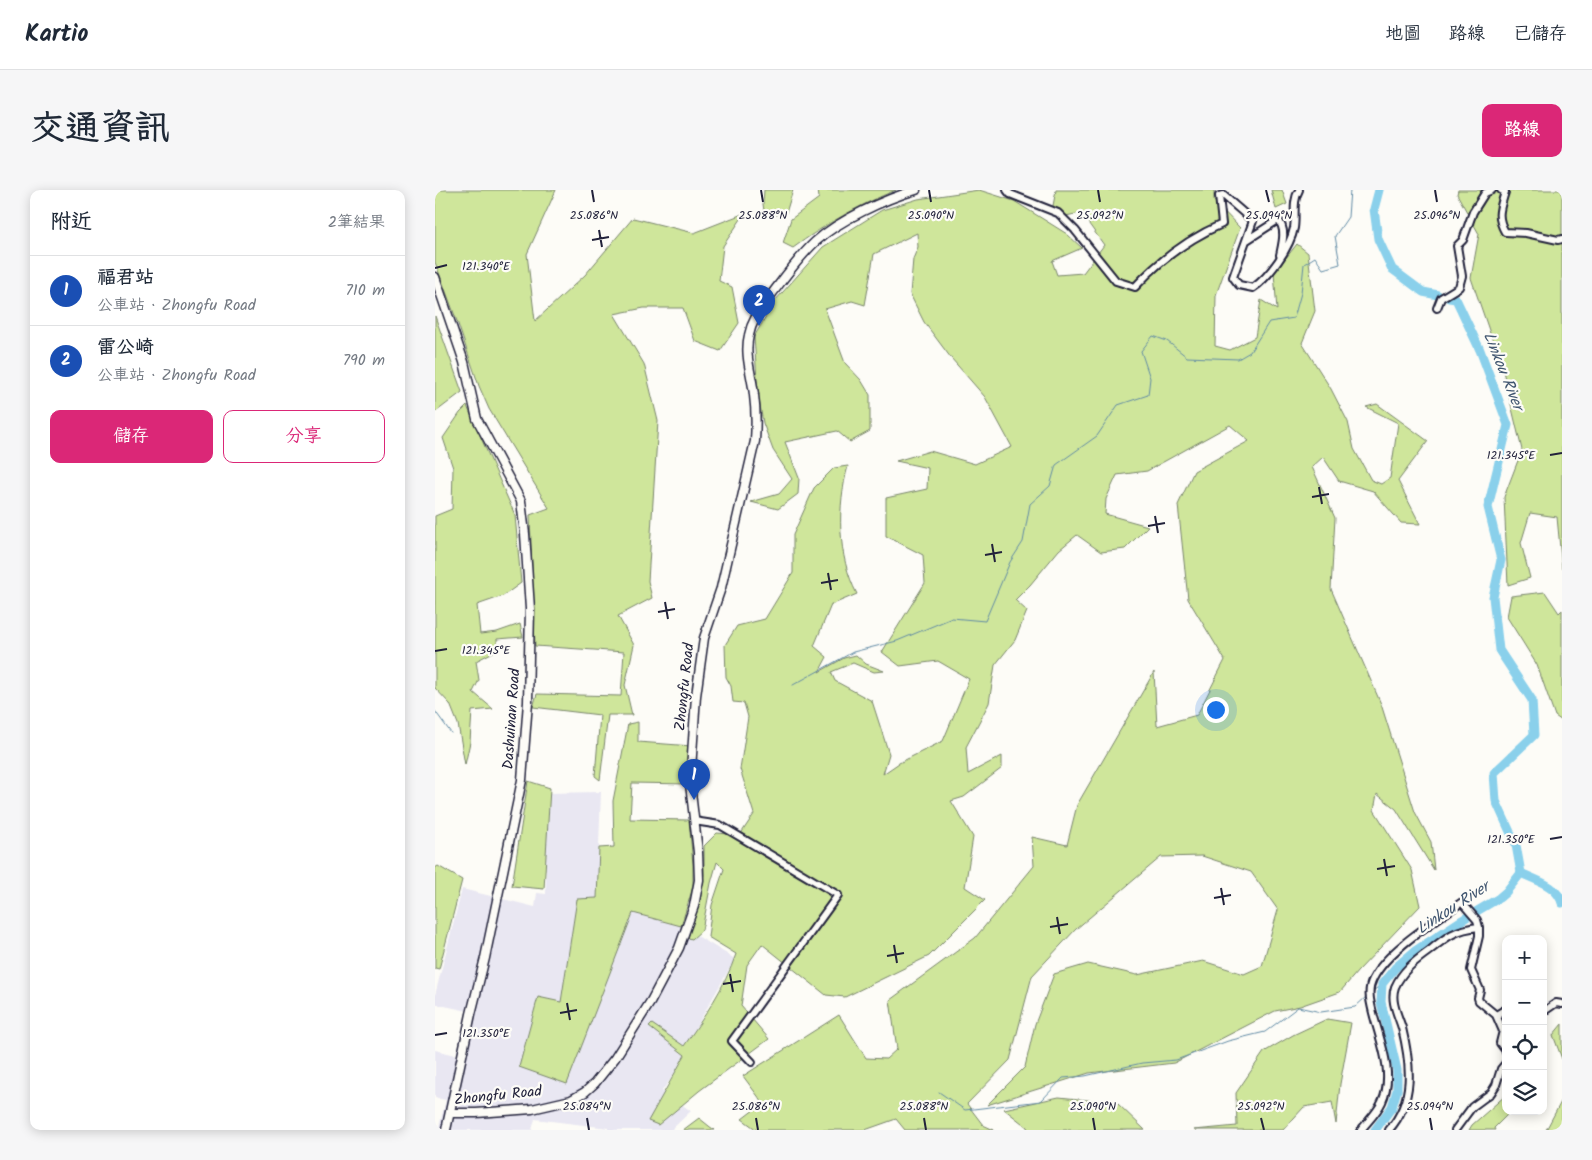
<!DOCTYPE html>
<html lang="zh-TW">
<head>
<meta charset="utf-8">
<style>
	body { margin:0; font-family:Kalam,"LXGW WenKai TC",sans-serif; background:#f6f6f7; color:#1f2937 }
	.controls { position:absolute; right:15px; bottom:15px; display:grid; overflow:hidden; border-radius:10px; box-shadow:0 2px 12px #0003 }
	.controls button { width:45px; height:45px; display:grid; place-items:center; padding:0; border:0; border-bottom:1px solid #e0e1e3; background:#fff; color:#1f2937; font:25px sans-serif }
	.you { position:absolute; left:780px; top:519px; width:18px; height:18px; margin:-12px; border:4px solid #fff; border-radius:50%; background:#1a73e8; box-shadow:0 0 0 8px #1a73e833 }
	.badge { display:grid; place-items:center; width:32px; height:32px; border-radius:50%; background:#db2777; color:#fff; font-size:16px; font-weight:700 }
	.pin { position:absolute; translate:-50% -41px; filter:drop-shadow(0 1px 2px #0008) }
	.pin::after { content:''; position:absolute; top:26px; width:18px; height:15px; background:inherit; clip-path:polygon(0 0,100% 0,50% 100%) }
	.list { margin:0; padding:0; list-style:none }
	h2 { display:flex; justify-content:space-between; align-items:center; height:65px; margin:0; padding:0 20px; font-size:21px }
	h2 small { font-size:16px; font-weight:400; color:#747a83 }
	.list li { display:grid; grid-template-columns:32px 1fr auto; gap:15px; align-items:center; box-sizing:border-box; height:70px; padding:0 20px; border-top:1px solid #e0e1e3 }
	.list b { display:block; font-size:19px; white-space:nowrap }
	.list p { margin:0; font-size:16px; white-space:nowrap; color:#747a83 }
	.list em { font-size:16px; font-style:normal; color:#747a83 }
	.actions { display:flex; gap:10px; padding:15px 20px }
	.actions a { flex:1; padding:11px 0; border:1px solid #db2777; border-radius:10px; text-align:center; font-size:18px; color:#db2777 }
	.actions .main { background:#db2777; color:#fff }
	.icon { flex:none; width:28px; height:28px; fill:none; stroke:currentColor; stroke-width:2; stroke-linecap:round; stroke-linejoin:round }
	.map { position:relative; flex:none; width:1127px; height:940px; overflow:hidden; border-radius:10px }
	header { display:flex; align-items:center; gap:30px; box-sizing:border-box; height:70px; padding:0 25px; background:#fff; border-bottom:1px solid #e0e1e3 }
	header strong { font-size:24px }
	nav { display:flex; gap:28px; margin-inline-start:auto; font-size:18px }
	.intro { display:flex; align-items:center; justify-content:space-between; box-sizing:border-box; height:120px; padding:0 30px }
	h1 { margin:0; font-size:35px }
	.button { padding:12px 22px; border-radius:10px; background:#db2777; color:#fff; font-size:18px; font-weight:700 }
	main { display:flex; gap:30px; padding:0 30px }
	aside { flex:1; background:#fff; border-radius:10px; box-shadow:0 2px 12px #0003 }
	.map>svg:first-child { display:block }
	.built { fill:#e9e7f2 }
	.green { fill:#cfe69b; stroke:#78846b }
	.lines { fill:none; stroke-linecap:round; stroke-linejoin:round }
	.stream { stroke:#608aa5; stroke-width:1 }
	.river { stroke:#8ad0eb; stroke-width:9 }
	.minor-casing { stroke:#22223b; stroke-width:10 }
	.tertiary-casing { stroke:#22223b; stroke-width:11 }
	.minor { stroke:#fdfcf7; stroke-width:6 }
	.tertiary { stroke:#fdfcf7; stroke-width:8 }
	.ticks { fill:none; stroke:#22223b; stroke-width:2 }
	.labels { text-anchor:middle; dominant-baseline:central; stroke-width:4.5; stroke-linejoin:round; paint-order:stroke }
	.street-label { font-size:15px; fill:#22223b; stroke:#fdfcf7 }
	.water-label { font-size:16px; font-style:italic; fill:#415670; stroke:#fdfcf7 }
	.ticks-label { font-size:12px; text-anchor:middle; fill:#22223b; stroke:#fdfcf7; stroke-width:4.5; stroke-linejoin:round; paint-order:stroke }
</style>
</head>
<body>
<header>
<strong>Kartio</strong>
<nav><a>地圖</a><a>路線</a><a>已儲存</a></nav>
</header>
<div class="intro"><h1>交通資訊</h1><a class="button">路線</a></div>
<main>
<aside>
<h2>附近<small>2筆結果</small></h2>
<ul class="list">
<li><span class="badge" style="background:#1a4fb4">1</span><div><b>福君站</b><p>公車站 · Zhongfu Road</p></div><em>710 m</em></li>
<li><span class="badge" style="background:#1a4fb4">2</span><div><b>雷公崎</b><p>公車站 · Zhongfu Road</p></div><em>790 m</em></li>
</ul>
<div class="actions"><a class="main">儲存</a><a>分享</a></div>
</aside>
<div class="map">
<svg width="1127" height="940" viewBox="0 0 1127 940">
	<rect width="100%" height="100%" fill="#fdfcf7"/>
	<filter id="ink" filterUnits="userSpaceOnUse"><feTurbulence type="fractalNoise" baseFrequency=".02" numOctaves="2"/><feDisplacementMap in="SourceGraphic" scale="10" xChannelSelector="R" yChannelSelector="G"/><feConvolveMatrix kernelMatrix="1 2 1 2 8 2 1 2 1" color-interpolation-filters="sRGB"/></filter>
	<g filter="url(#ink)">
		<path class="built" d="M166,602L162,708L142,709L126,812L103,807L132,893L198,722L246,736L300,769L248,860L253,864L227,901L256,921L236,940H173V938L100,929L97,940H3L11,910L0,908V860L21,865L33,821L0,814V805L27,699L100,717L102,703L111,704V603Z"/>
		<path class="green" d="M0,0H121L92,64L100,131L150,85L198,28L259,43L310,23L288,56L284,91L297,97L304,133L285,161L260,151L248,118H209L179,124L209,174L223,231L213,391L217,408L183,426L199,455L190,495L197,525H173L165,590L160,586L165,525L98,517L102,504L186,506L189,462L100,456L95,325L114,318L54,219L44,196L23,134L0,72Z
			M329,0H358L351,23L330,27L328,14Z
			M383,0H461C424,15 389,35 358,58L348,53L356,29L384,8Z
			M544,0L579,11L632,44L647,58L617,71L622,85L648,83L669,55L646,23L625,27L617,21L621,0H779V11L805,38L781,105L780,156L795,160L820,147L826,110L842,120L839,83L862,54L873,63L880,121L867,153L896,199L913,232L919,259L936,290L946,294L955,288L963,233L931,217L942,214L993,251L963,291L985,334L966,333L938,301L904,291L888,267L877,277L900,328L896,399L946,514L980,622L996,652L999,680L961,619L942,604L939,620L977,680L985,716L923,781L905,802L865,816L840,821L739,873L654,883L552,915L590,877L600,834L619,784L653,774L702,785L768,771L809,784L827,776L843,720L816,682L767,666L726,667L641,739L597,786L575,870L532,914L548,935L559,940H470L461,929L430,940H322L307,929L328,913L308,886L404,825L431,868L451,869L462,859L455,810L540,748L599,676L597,647L632,655L642,615L719,482L722,536L762,525L790,470L753,409L743,315L759,281L814,251L795,235L712,281L682,285L671,309L670,324L713,336L690,359L666,362L642,345L624,360L595,395L580,410L592,421L580,450L560,475L554,513L531,557L533,584L567,566V578L529,607L516,611L538,647L530,697L550,710L494,766L410,807L391,805L327,754L312,775L306,816L334,849L264,901L223,935L213,931L250,865L214,837L217,834L249,856C269,827 290,797 301,764L273,747L277,715L289,679L282,672L276,693L267,740L257,749L253,748L269,685V656L282,643L305,645L319,624L305,579L313,527L309,513L298,512L296,496L291,487L290,455L302,436L330,429L358,383V345L379,298L399,278L413,276C402,316 402,366 422,404L396,415L379,456L392,467L384,482L409,468L421,465L431,474L449,481L439,482L418,473L396,482L400,491L437,511L454,564L448,584L464,573L508,551L534,489L503,471L465,476L447,462L490,393L488,365L451,346V308L492,299L493,278L461,271L495,261L540,274L577,257L550,207L516,168L489,132L475,104L478,69L483,57L482,43L439,64L430,115L417,111L390,119L410,173L426,190L435,205V241L415,252L402,241L350,252L364,288L363,304L343,319L316,312L344,304L357,289L338,260L328,233L323,203L319,147L339,112L388,57L447,20L483,9Z
			M836,0H847L852,14L841,19Z
			M1023,0H1127V379L1122,327L1095,323L1086,353L1095,388L1073,395L1069,307L1087,260L1068,181L1036,88L1044,44L1022,4Z
			M0,126L27,202L2,221H0Z
			M32,216L80,325L86,393L68,406L42,415L45,444L62,442L85,434L88,447L62,449V460L41,471L44,490L38,502L58,519L37,521L35,552L30,575L23,534L15,514L0,498V326L17,319L18,278L8,248L25,223Z
			M1110,402L1124,423L1127,420V531L1120,526L1102,475L1072,427L1076,406Z
			M203,532V552L257,556L253,594L197,593L195,629L254,630L258,675V697L246,736L198,723L132,894L84,877L103,807L126,812L142,709L162,708L164,658L179,657L178,611L193,534Z
			M93,591L115,598L109,699L77,696Z
			M3,676L27,690L4,779L0,778V678Z
			M892,829L916,833L905,894L901,934L897,912L869,917L848,940H759L802,936L801,903L829,862L858,845Z
			M1127,834V869L1118,845Z
			M1071,905V921H1076L1059,938L1060,940H1034L1037,935Z
			M624,907L682,913L710,940H593L592,937L569,919Z
			M1127,910V940H1111Z
			M264,928L279,940H248Z"/>
		<g class="lines">
			<path class="stream" d="M358,495L418,462L462,451L517,428L550,431L575,372L588,352L595,314L615,296L621,275L662,246L683,215L713,205L715,188L706,161L718,146L732,151L752,167L803,169L815,162L834,132L859,128L866,103L869,74L880,67L888,79L905,74L900,46L913,27L915,0
				M0,521L16,543
				M938,801L947,794
				M504,902L530,920L606,911L628,888L650,886L707,873L741,870L793,851L830,842L863,817L886,822L920,817L931,807"/>
			<path class="river" d="M944,0L939,19L943,49L957,79L988,102L1003,105
				M1086,683C1102,691 1122,695 1127,713
				M940,940L957,917L962,900V880L946,812L947,794L960,778L980,761L1027,730L1064,708L1071,702L1086,683L1081,655L1061,611L1059,583L1099,545L1097,510L1064,460L1058,407L1066,370L1053,317L1073,235L1045,160L1021,109L1014,108"/>
			<defs>
				<path id="minor" d="M572,0L575,4L623,23L640,40L681,91L700,97C724,71 755,48 787,34L784,6L788,5L818,31L798,87L804,95L818,98C834,87 855,58 859,38C861,25 857,12 864,0
					M1066,0L1070,2C1065,19 1061,26 1070,42L1091,43L1123,50L1127,49
					M812,50L843,30C852,39 847,55 845,65
					M1002,118L1006,108L1024,97L1027,86L1022,56L1028,50L1038,22L1050,3L1057,0
					M259,631L285,635L403,705L297,851L317,872
					M1029,715L1042,730L1044,737V746L1036,780L1045,800L1043,808L1044,811L1061,825L1071,819
					M1108,822L1121,813L1127,814
					M1061,825L1068,841L1065,853L1071,861
					M926,940C933,931 942,923 947,912C960,884 945,851 938,823C935,811 932,800 938,789C952,760 1000,731 1027,712
					M954,940C980,910 976,875 967,838C963,825 955,811 960,797C967,781 980,771 994,761C1011,747 1021,739 1044,737
					M1020,940L1037,917L1056,903L1061,895L1066,879L1071,873"/>
				<path id="tertiary" d="M0,87L29,172L42,229L86,311L90,344L95,419L93,512L87,590L50,768L36,824L11,940
					M15,923H41L97,919L136,910L150,902L160,893L180,868L216,811L244,758L259,716L264,690L263,662L255,594L261,506L269,448L286,398L320,251C321,236 321,220 319,205C317,185 309,165 314,145C317,129 327,118 336,105C349,88 364,67 380,52C404,30 450,9 481,0"/>
			</defs>
			<use href="#minor" class="minor-casing"/>
			<use href="#tertiary" class="tertiary-casing"/>
			<use href="#minor" class="minor"/>
			<use href="#tertiary" class="tertiary"/>
		</g>
	</g>
	<path class="ticks" d="M157,0L159,12M326,0L328,12M494,0L496,12M663,0L665,12M831,0L834,12M1000,0L1002,12M164,40L167,57M157,50L174,47M0,78L12,75M1115,265L1127,263M884,297L887,314M877,307L894,304M720,326L723,343M713,336L730,333M557,354L560,372M550,365L567,362M393,383L396,400M386,393L403,390M230,412L233,429M223,422L240,419M0,461L12,459M1115,649L1127,647M949,669L952,686M942,679L960,676M786,698L789,715M779,708L796,705M622,727L625,744M615,737L633,734M459,755L462,773M452,766L469,763M295,784L298,802M288,794L306,791M132,813L135,830M125,823L142,820M0,845L12,843M152,928L154,940M321,928L323,940M489,928L491,940M658,928L660,940M826,928L829,940M995,928L997,940"/>
	<g class="labels">
		<g class="street-label">
			<text transform="translate(250 497) rotate(-84)">Zhongfu Road</text>
			<text transform="translate(77 529) rotate(-86)">Dashuinan Road</text>
			<text transform="translate(63 906) rotate(-6)">Zhongfu Road</text>
		</g>
		<g class="water-label">
			<text transform="translate(1068 181) rotate(68)">Linkou River</text>
			<text transform="translate(1018 718) rotate(-33)">Linkou River</text>
		</g>
	</g>
	<g class="ticks-label">
		<text x="159" y="29">25.086°N</text>
		<text x="328" y="29">25.088°N</text>
		<text x="496" y="29">25.090°N</text>
		<text x="665" y="29">25.092°N</text>
		<text x="834" y="29">25.094°N</text>
		<text x="1002" y="29">25.096°N</text>
		<text x="51" y="80">121.340°E</text>
		<text x="1076" y="269">121.345°E</text>
		<text x="51" y="464">121.345°E</text>
		<text x="1076" y="653">121.350°E</text>
		<text x="51" y="847">121.350°E</text>
		<text x="152" y="920">25.084°N</text>
		<text x="321" y="920">25.086°N</text>
		<text x="489" y="920">25.088°N</text>
		<text x="658" y="920">25.090°N</text>
		<text x="826" y="920">25.092°N</text>
		<text x="995" y="920">25.094°N</text>
	</g>
</svg>
<div class="controls">
<button>+</button>
<button>−</button>
<button><svg class="icon" aria-label="locate" viewBox="0 0 24 24"><circle cx="12" cy="12" r="6"/><path d="M12 2v4M12 18v4M2 12h4M18 12h4"/></svg></button>
<button><svg class="icon" aria-label="layers" viewBox="0 0 24 24"><path d="M12 4l9 5-9 5-9-5zM3 14l9 5 9-5"/></svg></button>
</div>
<div class="you"></div>
<div class="pin badge" style="left:259px;top:610px;background:#1a4fb4">1</div>
<div class="pin badge" style="left:324px;top:136px;background:#1a4fb4">2</div>
</div>
</main>
</body>
</html>
